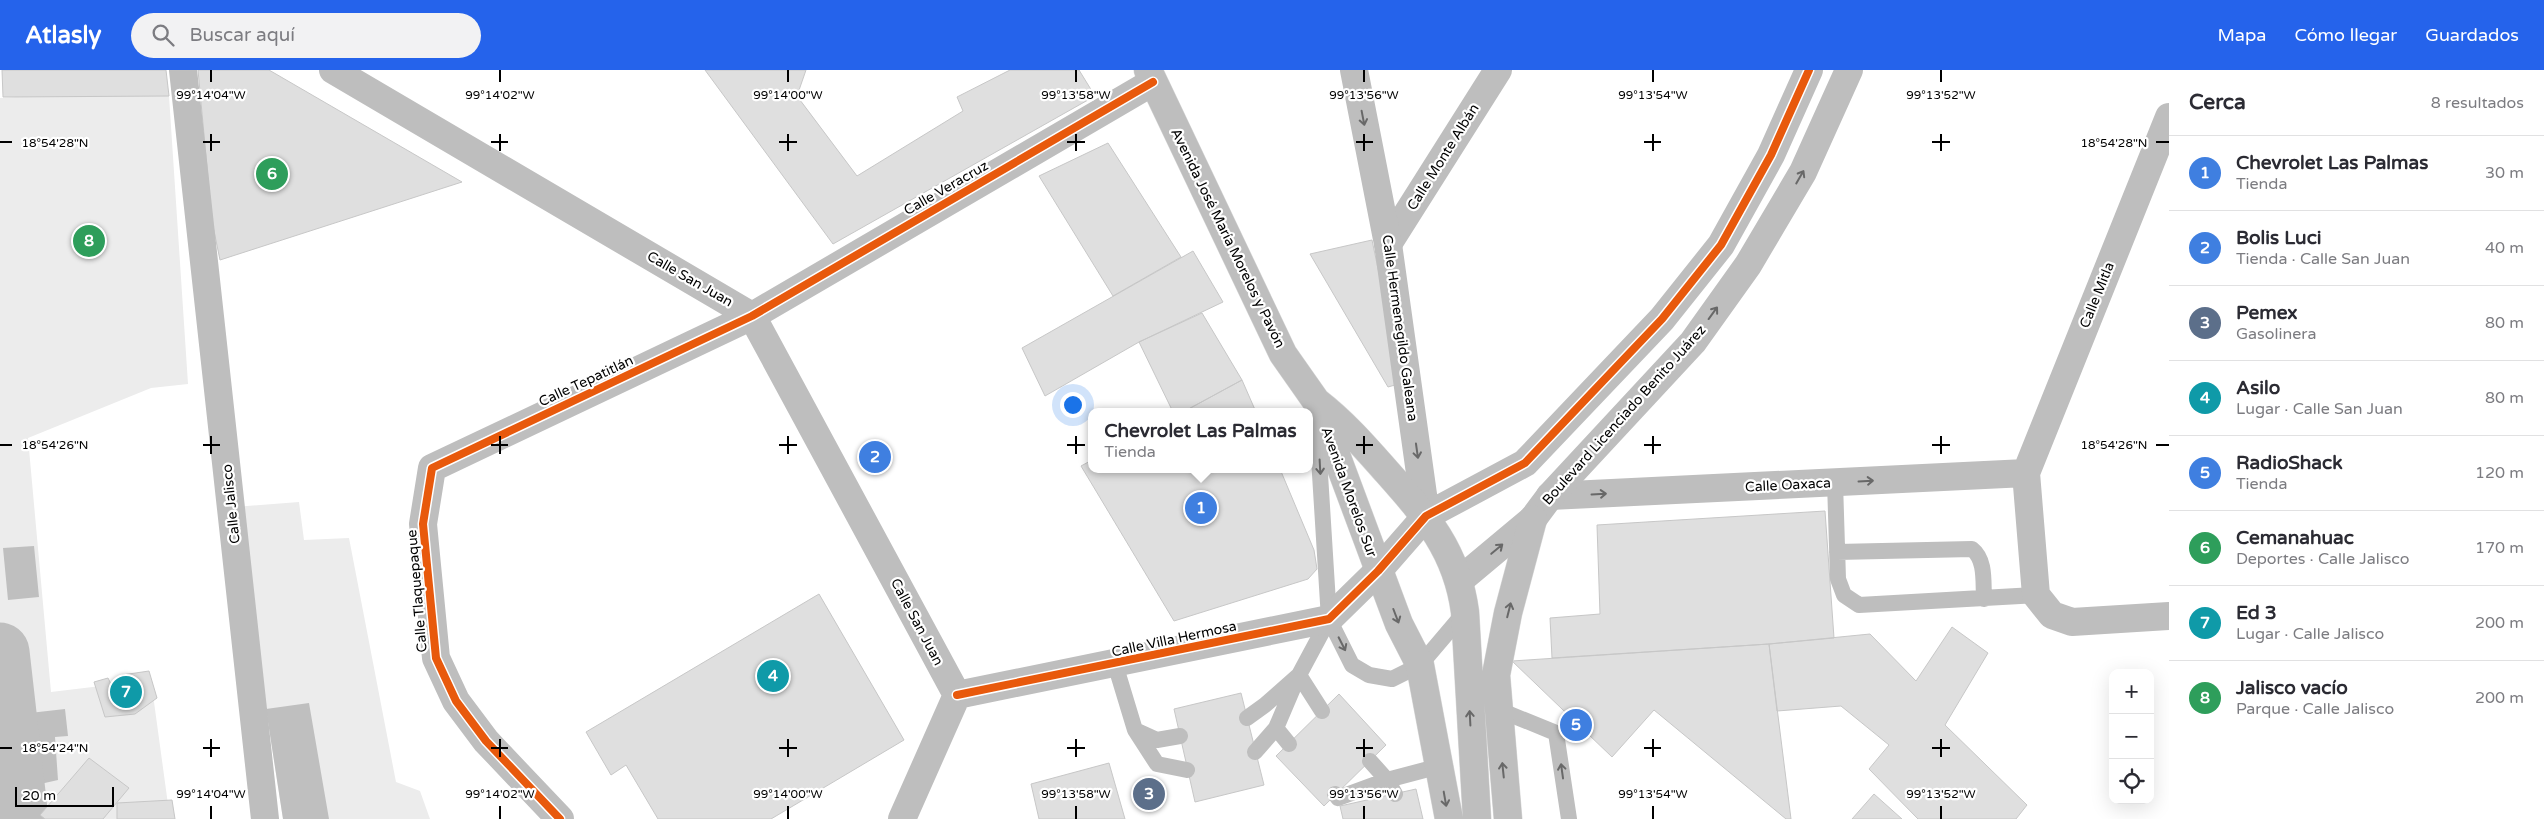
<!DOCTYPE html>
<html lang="es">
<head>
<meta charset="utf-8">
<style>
	body { margin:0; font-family:"Varela Round",sans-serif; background:#f2f2f3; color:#2b2b33 }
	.controls { position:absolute; right:15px; bottom:15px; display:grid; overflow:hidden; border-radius:10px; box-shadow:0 5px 20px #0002 }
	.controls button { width:45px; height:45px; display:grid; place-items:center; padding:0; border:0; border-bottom:1px solid #e1e1e2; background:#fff; color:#2b2b33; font:25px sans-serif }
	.scale { position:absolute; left:15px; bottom:12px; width:99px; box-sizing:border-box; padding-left:5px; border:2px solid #000; border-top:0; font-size:14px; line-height:18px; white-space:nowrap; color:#000; -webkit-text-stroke:4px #fff; paint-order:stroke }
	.you { position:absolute; left:1072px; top:334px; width:18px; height:18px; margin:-12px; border:4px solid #fff; border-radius:50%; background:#1a73e8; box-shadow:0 0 0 8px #1a73e833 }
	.badge { display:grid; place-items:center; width:32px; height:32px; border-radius:50%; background:#2563eb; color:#fff; font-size:16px; font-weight:700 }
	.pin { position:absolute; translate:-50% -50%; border:2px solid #fff; box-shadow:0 1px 5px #0006 }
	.popup { position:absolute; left:1088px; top:338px; width:225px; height:65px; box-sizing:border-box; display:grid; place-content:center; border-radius:10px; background:#fff; filter:drop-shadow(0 1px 4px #0005); font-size:16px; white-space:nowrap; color:#7c7c81 }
	.popup b { font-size:19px; color:#2b2b33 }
	.popup::after { content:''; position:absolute; left:50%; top:100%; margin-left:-10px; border:10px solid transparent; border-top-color:#fff }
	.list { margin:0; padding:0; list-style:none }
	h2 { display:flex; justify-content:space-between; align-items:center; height:65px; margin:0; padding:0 20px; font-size:21px }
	h2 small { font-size:16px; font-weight:400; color:#7c7c81 }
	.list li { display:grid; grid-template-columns:32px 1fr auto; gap:15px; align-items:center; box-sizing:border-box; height:75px; padding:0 20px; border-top:1px solid #e1e1e2 }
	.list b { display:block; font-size:19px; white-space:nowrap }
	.list p { margin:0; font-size:16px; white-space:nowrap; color:#7c7c81 }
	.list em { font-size:16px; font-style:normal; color:#7c7c81 }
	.icon { flex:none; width:28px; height:28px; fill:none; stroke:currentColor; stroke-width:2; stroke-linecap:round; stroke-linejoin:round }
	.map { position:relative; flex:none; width:2169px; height:749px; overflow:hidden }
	header { display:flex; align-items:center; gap:30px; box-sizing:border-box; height:70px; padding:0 25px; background:#2563eb; color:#fff }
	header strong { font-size:24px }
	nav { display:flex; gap:28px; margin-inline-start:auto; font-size:18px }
	.search { width:350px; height:45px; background:#f2f2f3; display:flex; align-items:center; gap:12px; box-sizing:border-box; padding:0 18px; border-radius:28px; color:#7c7c81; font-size:19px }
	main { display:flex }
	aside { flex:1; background:#fff }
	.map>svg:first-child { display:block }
	.green { fill:#ececec }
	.water { fill:#bfbfbf }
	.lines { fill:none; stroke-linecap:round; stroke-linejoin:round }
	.river { stroke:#bfbfbf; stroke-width:59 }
	.building { fill:#dfdfdf; stroke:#c7c7c7 }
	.primary-casing { stroke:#dbdbdb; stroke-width:29 }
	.service { stroke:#bebebe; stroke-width:16 }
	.minor { stroke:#bebebe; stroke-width:28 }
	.tertiary { stroke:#bebebe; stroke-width:28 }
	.primary { stroke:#bebebe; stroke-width:28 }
	.cycleway-casing { stroke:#fff; stroke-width:11 }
	.cycleway { stroke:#e8590c; stroke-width:8 }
	.oneway { stroke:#686868 }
	.ticks { fill:none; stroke:#000; stroke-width:2 }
	.labels { text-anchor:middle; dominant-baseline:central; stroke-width:4.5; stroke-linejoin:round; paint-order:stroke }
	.street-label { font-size:14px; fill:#000; stroke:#fff }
	.ticks-label { font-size:12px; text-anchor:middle; fill:#000; stroke:#fff; stroke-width:4.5; stroke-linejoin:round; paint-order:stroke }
</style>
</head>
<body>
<header>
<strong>Atlasly</strong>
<div class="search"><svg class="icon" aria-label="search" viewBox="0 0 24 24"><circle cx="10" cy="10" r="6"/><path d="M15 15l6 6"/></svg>Buscar aquí</div>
<nav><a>Mapa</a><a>Cómo llegar</a><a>Guardados</a></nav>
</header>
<main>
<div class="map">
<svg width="2169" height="749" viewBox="0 0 2169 749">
	<rect width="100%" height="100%" fill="#fff"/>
	<path class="green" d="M125,20L169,26L188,314L151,318L28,368L51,622L151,610L170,749H0V28Z
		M299,432L304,470L349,468L396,712L420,721L430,749H283L235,437Z"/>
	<path class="water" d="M34,476L39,527L8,530L3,478Z
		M309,633L329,749H283L266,639Z
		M65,639L68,666L55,667L58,710L18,719L12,645Z"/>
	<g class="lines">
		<path class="river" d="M0,582L19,749"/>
	</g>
	<path class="building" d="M2,0H166L169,26L3,27Z
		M198,0H269L462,112L220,190L212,151Z
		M705,0H806L797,26L857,106L963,41L957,27L1010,0H1079L1095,26L833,174Z
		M1108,73L1181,187L1113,226L1039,106Z
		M1372,170L1402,313L1388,317L1310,184Z
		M1193,181L1223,232L1139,272L1045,326L1022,278Z
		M1202,243L1242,310L1183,342H1173L1139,272Z
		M1242,310L1256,342H1183Z
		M1092,390V399H1280L1314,480L1317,499L1308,509L1174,551L1081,396Z
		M1825,441L1834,568L1769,574L1552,588L1550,548L1600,544L1597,455Z
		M819,524L904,670L771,749H658L626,695L611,705L586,662Z
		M1952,557L1988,583L1945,655L2027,735L2016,749H1918L1869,699L1889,675L1841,636L1777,641L1769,574L1870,564L1916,611Z
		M1769,574L1791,749H1786L1654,640L1612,687L1512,591Z
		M149,601L157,628L135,644L105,647L94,612L108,608L113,618L127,617L122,605Z
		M1241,623L1264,715L1195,732L1174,639Z
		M1339,624L1386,675L1324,736L1276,686Z
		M89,688L129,718L103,749H45L40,745Z
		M1109,693L1125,749H1039L1031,714Z
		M1416,719L1423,749H1343L1340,736Z
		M1874,724L1902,749H1852Z
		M172,730L175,749H117V733Z"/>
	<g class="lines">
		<defs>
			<path id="primary" d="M1148,0L1283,284L1316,331L1399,554L1420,595L1449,749
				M1317,332C1344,353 1364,376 1387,402C1426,446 1457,481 1465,542L1477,749
				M1508,749L1496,605L1508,543L1533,449"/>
		</defs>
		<use href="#primary" class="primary-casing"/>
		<path class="service" d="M1317,356L1329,549L1352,595L1369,605L1392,609L1420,595L1465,542
			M1835,412L1838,509L1844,525L1859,535L2036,525
			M1837,482L1972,479C1986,490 1983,512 1984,529
			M1115,594L1135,660L1157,670L1180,666
			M1299,605L1322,641
			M1497,639L1556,663L1569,749
			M1247,648L1265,635L1299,605L1329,549
			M1276,658L1289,674
			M1135,660L1157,694L1187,700
			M1255,682L1276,658L1296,611
			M1370,691L1387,710L1440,696
			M1335,724L1338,728L1387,710L1395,724"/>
		<path class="minor" d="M183,0L265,749
			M333,0L752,246L957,625
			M2169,47L2026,403L2036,525L2052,545L2072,552L2169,546
			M1388,174L1498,0
			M1550,426L2026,403
			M957,625L1329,549L1378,501
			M560,749L486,671L456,631L436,588L423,454L432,398L752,246L1153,12
			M902,749L957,625"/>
		<path class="tertiary" d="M1354,0L1388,174L1426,446
			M1378,501L1426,446L1525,393L1662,249L1721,175L1771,85L1809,0
			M1460,510L1533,449L1550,426L1693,272L1748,195L1803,102L1849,0"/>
		<use href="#primary" class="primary"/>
		<defs>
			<path id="cycleway" d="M957,625L1329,549L1378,501L1426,446L1525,393L1662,249L1721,175L1771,85L1809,0
				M560,749L486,671L456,631L436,588L423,454L432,398L752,246L1153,12"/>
		</defs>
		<use href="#cycleway" class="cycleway-casing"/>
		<use href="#cycleway" class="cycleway"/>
	</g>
	<defs><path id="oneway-shaft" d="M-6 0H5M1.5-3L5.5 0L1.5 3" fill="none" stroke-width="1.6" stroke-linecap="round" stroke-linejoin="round" transform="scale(1.25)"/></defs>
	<g class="oneway">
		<use href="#oneway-shaft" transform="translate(1363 48) rotate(79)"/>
		<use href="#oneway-shaft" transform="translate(1800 107) rotate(-60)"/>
		<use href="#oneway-shaft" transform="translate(1713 243) rotate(-54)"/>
		<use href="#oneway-shaft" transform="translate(1417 381) rotate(82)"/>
		<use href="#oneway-shaft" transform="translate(1320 397) rotate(87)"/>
		<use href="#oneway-shaft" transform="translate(1866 411) rotate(-3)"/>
		<use href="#oneway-shaft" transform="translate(1599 424) rotate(-3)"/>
		<use href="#oneway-shaft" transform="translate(1497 479) rotate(-40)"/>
		<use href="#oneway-shaft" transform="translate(1509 540) rotate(-76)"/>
		<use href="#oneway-shaft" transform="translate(1396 546) rotate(69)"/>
		<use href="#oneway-shaft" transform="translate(1342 574) rotate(63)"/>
		<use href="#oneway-shaft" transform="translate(1470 648) rotate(-93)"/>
		<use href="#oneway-shaft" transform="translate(1503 700) rotate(-96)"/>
		<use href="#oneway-shaft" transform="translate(1562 701) rotate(-98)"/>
		<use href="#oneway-shaft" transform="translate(1445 729) rotate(80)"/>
	</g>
	<path class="ticks" d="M211,0V12M500,0V12M788,0V12M1076,0V12M1364,0V12M1653,0V12M1941,0V12M211,64V81M500,64V81M788,64V81M1076,64V81M1364,64V81M1653,64V81M1941,64V81M0,72H12M203,72H220M491,72H508M779,72H797M1067,72H1085M1356,72H1373M1644,72H1661M1932,72H1950M2156,72H2169M211,366V384M500,366V384M788,366V384M1076,366V384M1364,366V384M1653,366V384M1941,366V384M0,375H12M203,375H220M491,375H508M779,375H797M1067,375H1085M1356,375H1373M1644,375H1661M1932,375H1950M2156,375H2169M211,669V687M500,669V687M788,669V687M1076,669V687M1364,669V687M1653,669V687M1941,669V687M0,678H12M203,678H220M491,678H508M779,678H797M1067,678H1085M1356,678H1373M1644,678H1661M1932,678H1950M211,736V749M500,736V749M788,736V749M1076,736V749M1364,736V749M1653,736V749M1941,736V749"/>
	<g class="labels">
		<g class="street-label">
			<text transform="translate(1443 87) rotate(-58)">Calle Monte Albán</text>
			<text transform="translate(946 118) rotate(-30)">Calle Veracruz</text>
			<text transform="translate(1228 168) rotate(64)">Avenida José María Morelos y Pavón</text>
			<text transform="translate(690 209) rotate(30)">Calle San Juan</text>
			<text transform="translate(2097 225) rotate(-68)">Calle Mitla</text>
			<text transform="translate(1400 258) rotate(82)">Calle Hermenegildo Galeana</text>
			<text transform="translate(586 311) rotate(-25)">Calle Tepatitlán</text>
			<text transform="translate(1624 345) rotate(-48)">Boulevard Licenciado Benito Juárez</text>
			<text transform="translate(1788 415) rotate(-3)">Calle Oaxaca</text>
			<text transform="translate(1349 422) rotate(70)">Avenida Morelos Sur</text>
			<text transform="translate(231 434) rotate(-96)">Calle Jalisco</text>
			<text transform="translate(417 521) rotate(-95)">Calle Tlaquepaque</text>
			<text transform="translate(917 552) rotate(62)">Calle San Juan</text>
			<text transform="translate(1174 569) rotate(-12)">Calle Villa Hermosa</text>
		</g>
	</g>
	<g class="ticks-label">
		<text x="211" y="29">99°14'04"W</text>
		<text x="500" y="29">99°14'02"W</text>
		<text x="788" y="29">99°14'00"W</text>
		<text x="1076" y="29">99°13'58"W</text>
		<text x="1364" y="29">99°13'56"W</text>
		<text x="1653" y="29">99°13'54"W</text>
		<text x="1941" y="29">99°13'52"W</text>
		<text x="55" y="77">18°54'28"N</text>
		<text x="2114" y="77">18°54'28"N</text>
		<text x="55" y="379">18°54'26"N</text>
		<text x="2114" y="379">18°54'26"N</text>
		<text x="55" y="682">18°54'24"N</text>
		<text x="211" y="728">99°14'04"W</text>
		<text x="500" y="728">99°14'02"W</text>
		<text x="788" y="728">99°14'00"W</text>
		<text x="1076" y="728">99°13'58"W</text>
		<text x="1364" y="728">99°13'56"W</text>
		<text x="1653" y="728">99°13'54"W</text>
		<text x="1941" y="728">99°13'52"W</text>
	</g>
</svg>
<div class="controls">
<button>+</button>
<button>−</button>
<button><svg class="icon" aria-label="locate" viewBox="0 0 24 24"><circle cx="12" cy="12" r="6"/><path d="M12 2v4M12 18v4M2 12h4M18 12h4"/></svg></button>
</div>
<div class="scale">20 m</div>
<div class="you"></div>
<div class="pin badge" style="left:1201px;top:438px;background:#3f7fe0">1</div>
<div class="popup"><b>Chevrolet Las Palmas</b>Tienda</div>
<div class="pin badge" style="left:875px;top:387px;background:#3f7fe0">2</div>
<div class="pin badge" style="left:1149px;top:724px;background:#5c6f8a">3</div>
<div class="pin badge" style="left:773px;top:606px;background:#0f9aa8">4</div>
<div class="pin badge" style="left:1576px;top:655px;background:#3f7fe0">5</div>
<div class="pin badge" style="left:272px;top:104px;background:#2e9e5b">6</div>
<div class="pin badge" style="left:126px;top:622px;background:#0f9aa8">7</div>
<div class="pin badge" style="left:89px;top:171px;background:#2e9e5b">8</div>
</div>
<aside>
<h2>Cerca<small>8 resultados</small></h2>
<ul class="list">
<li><span class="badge" style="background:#3f7fe0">1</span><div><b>Chevrolet Las Palmas</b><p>Tienda</p></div><em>30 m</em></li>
<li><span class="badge" style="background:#3f7fe0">2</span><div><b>Bolis Luci</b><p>Tienda · Calle San Juan</p></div><em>40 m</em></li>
<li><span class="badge" style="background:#5c6f8a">3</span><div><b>Pemex</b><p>Gasolinera</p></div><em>80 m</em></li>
<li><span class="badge" style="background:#0f9aa8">4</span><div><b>Asilo</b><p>Lugar · Calle San Juan</p></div><em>80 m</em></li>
<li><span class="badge" style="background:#3f7fe0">5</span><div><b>RadioShack</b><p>Tienda</p></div><em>120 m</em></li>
<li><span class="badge" style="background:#2e9e5b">6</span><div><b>Cemanahuac</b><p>Deportes · Calle Jalisco</p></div><em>170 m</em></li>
<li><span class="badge" style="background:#0f9aa8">7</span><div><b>Ed 3</b><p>Lugar · Calle Jalisco</p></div><em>200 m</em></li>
<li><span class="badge" style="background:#2e9e5b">8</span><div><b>Jalisco vacío</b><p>Parque · Calle Jalisco</p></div><em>200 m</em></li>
</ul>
</aside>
</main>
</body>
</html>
